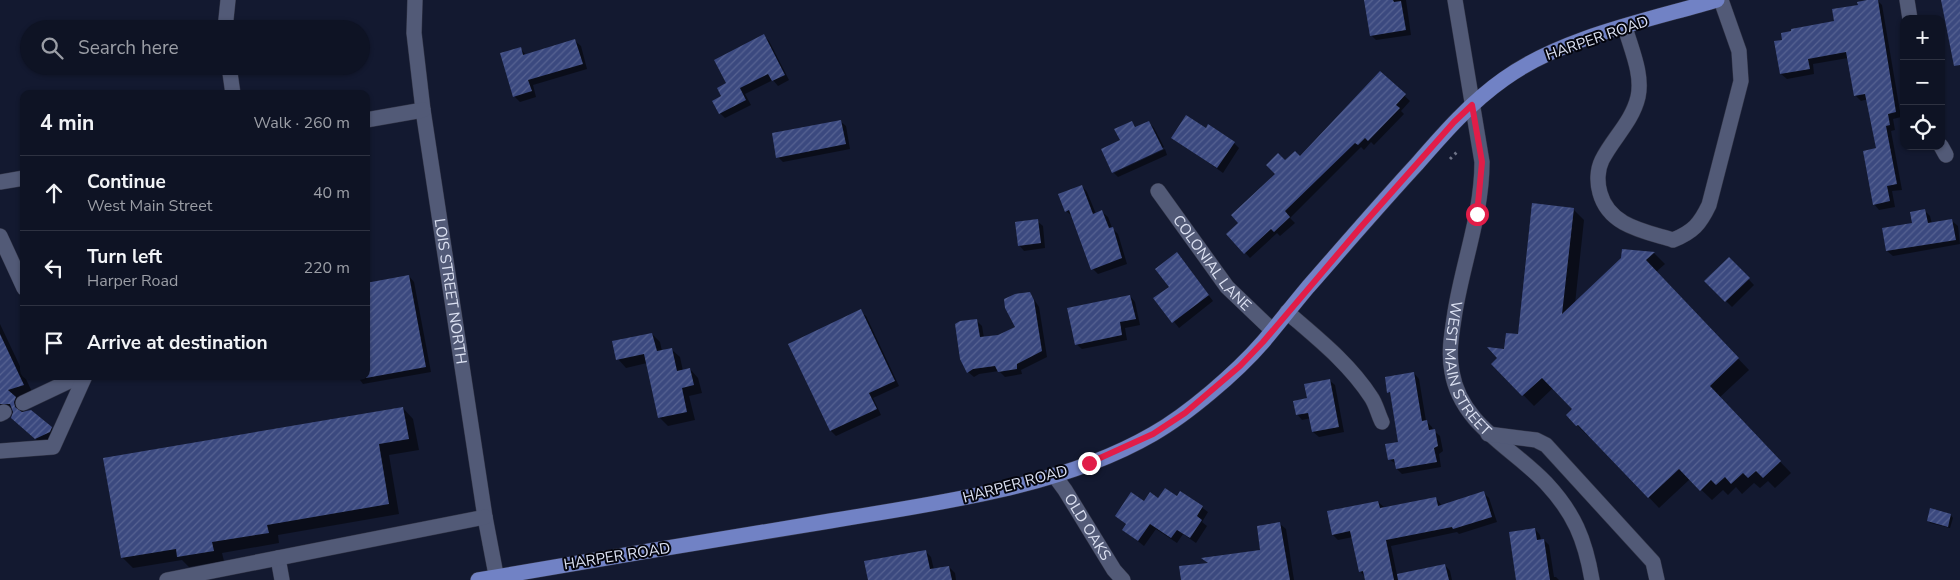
<!DOCTYPE html>
<html lang="en">
<head>
<meta charset="utf-8">
<style>
	body { margin:0; font-family:"Nunito Sans",sans-serif; background:#171c2c; color:#f1f3f6 }
	.controls { position:absolute; right:15px; top:15px; display:grid; overflow:hidden; border-radius:10px; box-shadow:0 1px 4px #0004 }
	.controls button { width:45px; height:45px; display:grid; place-items:center; padding:0; border:0; border-bottom:1px solid #2e3241; background:#0e1324; color:#f1f3f6; font:25px sans-serif }
	.stop { position:absolute; width:15px; height:15px; margin:-11px; border:4px solid #e11d48; border-radius:50%; background:#fff }
	.stop.end { background:#e11d48; border-color:#fff; box-shadow:0 1px 5px #0008 }
	.list { margin:0; padding:0; list-style:none }
	h2 { display:flex; justify-content:space-between; align-items:center; height:65px; margin:0; padding:0 20px; font-size:21px }
	h2 small { font-size:16px; font-weight:400; color:#9b9ea6 }
	.list li { display:grid; grid-template-columns:32px 1fr auto; gap:15px; align-items:center; box-sizing:border-box; height:75px; padding:0 20px; border-top:1px solid #2e3241 }
	.list b { display:block; font-size:19px; white-space:nowrap }
	.list p { margin:0; font-size:16px; white-space:nowrap; color:#9b9ea6 }
	.list em { font-size:16px; font-style:normal; color:#9b9ea6 }
	.icon { flex:none; width:28px; height:28px; fill:none; stroke:currentColor; stroke-width:2; stroke-linecap:round; stroke-linejoin:round }
	.map { position:relative; flex:none; width:1960px; height:580px; overflow:hidden }
	.search { position:absolute; background:#0e1324; box-shadow:0 1px 4px #0004; left:20px; top:20px; width:350px; height:55px; display:flex; align-items:center; gap:12px; box-sizing:border-box; padding:0 18px; border-radius:28px; color:#9b9ea6; font-size:19px }
	.panel { position:absolute; background:#0e1324; box-shadow:0 1px 4px #0004; left:20px; top:90px; width:350px; height:290px; border-radius:10px }
	.map>svg:first-child { display:block }
	.shadow { fill:#0007 }
	.building { fill:url(#building-hatch) }
	.lines { fill:none; stroke-linecap:round; stroke-linejoin:round }
	.minor-casing { stroke:#323547; stroke-width:16 }
	.major-casing { stroke:#323547; stroke-width:16 }
	.path { stroke:#6e7387; stroke-width:3; stroke-dasharray:2.5 4; stroke-linecap:butt }
	.minor { stroke:#525a77; stroke-width:15 }
	.major { stroke:#7182c5; stroke-width:15 }
	.route { stroke:#e11d48; stroke-width:6 }
	.labels { text-anchor:middle; dominant-baseline:central; stroke-width:4; stroke-linejoin:round; paint-order:stroke }
	.street-label { font-size:15px; fill:#dce1f2; stroke:#04050e }
</style>
</head>
<body>
<div class="map">
<svg width="1960" height="580" viewBox="0 0 1960 580">
	<defs>
		<pattern id="building-hatch" width="6" height="6" patternUnits="userSpaceOnUse" patternTransform="scale(1.25)"><rect width="6" height="6" fill="#3b497f"/><path d="M-1 1l2-2M0 6l6-6M5 7l2-2" fill="none" stroke="#576392"/></pattern>
	</defs>
	<rect width="100%" height="100%" fill="#131930"/>
	<path class="shadow" d="M1366,0H1406L1411,35L1376,40L1371,35Z
		M1874,0H1877L1882,5L1901,117L1893,119L1895,130L1891,131L1902,190L1892,191L1895,207L1879,210L1874,204L1878,149L1868,99L1861,101L1855,95L1848,58L1813,64L1814,74L1787,79L1781,74L1784,41L1836,22L1859,6Z
		M764,36L769,41L789,80L778,86L773,80L745,94L751,105L725,118L720,113L728,83Z
		M575,41L581,46L587,69L533,85L536,97L520,102L514,96L520,48L526,55Z
		M1380,73L1410,101L1401,111L1404,114L1374,145L1371,142L1364,150L1361,147L1290,218L1295,223L1280,236L1277,233L1250,258L1228,234L1240,223L1285,162L1300,158Z
		M840,121L846,126L850,149L783,162L778,157Z
		M1131,122L1137,128L1149,122L1154,128L1164,147L1113,171V172L1102,150L1121,141Z
		M1206,129L1234,143L1239,148L1223,173L1173,137Z
		M1165,149L1167,155L1118,177L1114,173Z
		M1082,186L1087,192L1096,214L1102,212L1108,217L1112,228L1118,234L1127,264L1098,274L1093,269L1072,216L1066,211Z
		M1573,209L1584,220L1575,304L1623,259V250L1654,253L1665,264L1656,272L1749,370L1719,398L1791,473L1775,488L1768,481L1760,488L1754,483L1742,494L1736,487L1728,495L1723,490L1712,500L1690,479L1659,508L1590,435L1588,436L1567,415L1573,409L1553,388L1534,406L1493,364L1519,336Z
		M1925,211L1930,216L1932,224L1952,221L1958,226L1960,244L1893,256L1887,251Z
		M1037,221L1043,226L1045,248L1024,251L1019,245Z
		M1729,259L1754,285L1732,307L1706,281Z
		M1182,260L1213,301L1179,328L1155,298L1170,287Z
		M409,276L414,282L431,372L363,384L357,376H366Z
		M1030,293L1039,307L1047,357L1021,370L1022,374L1005,377L999,371L979,374L974,377L968,372L976,320L982,326L984,338L999,336L1016,327Z
		M1130,296L1135,302L1140,325L1125,328L1127,340L1082,349L1076,344Z
		M860,311L866,316L899,386L873,398L881,415L836,436L831,431Z
		M0,324L34,396L24,413L51,428L62,439L47,449L12,418L14,414L8,416L0,412Z
		M652,334L660,342L662,351L671,349L680,357L683,371L690,369L698,378L702,393L689,396L695,420L668,426L660,418L647,363L626,368L618,359Z
		M1414,373L1419,379L1426,421L1432,427L1433,430L1440,436L1443,451L1439,454L1441,467L1402,474L1397,469L1396,464L1389,459L1400,443L1391,395L1389,392Z
		M1329,380L1335,385L1344,432L1319,437L1313,432L1311,418L1302,420L1297,414L1309,399Z
		M403,408L413,419L419,450L389,455L399,514L278,535L279,543L222,553L224,561L189,567L182,560L133,568L122,557Z
		M1181,492L1208,512L1202,522L1207,526L1196,543L1183,534L1177,543L1156,529L1144,546L1124,530L1127,525L1116,516L1144,503L1177,498Z
		M1484,493L1489,498L1497,522L1459,534L1457,532L1391,546L1397,575L1445,565L1450,571L1452,580H1366L1365,577L1360,571L1353,537L1338,540L1333,535L1378,502L1384,507L1436,498L1442,506Z
		M1931,510L1951,515L1953,518L1950,528L1930,523L1928,520Z
		M1280,524L1286,529L1294,580H1182L1209,564L1204,559L1262,551Z
		M1535,529L1540,535L1541,540H1544L1549,545L1554,577H1556L1559,580H1518Z
		M926,552L931,557L934,570L949,567L955,573L956,580H869Z"/>
	<path class="building" d="M1364,0H1393L1394,2L1401,1L1406,30L1370,36Z
		M1867,0H1878L1896,112L1888,114L1890,125L1886,126L1897,184L1887,186L1890,201L1873,205L1863,151L1876,148L1865,94L1854,96L1846,52L1808,59L1810,69L1780,74L1774,41L1782,40L1781,33L1791,31V29L1834,21L1832,9L1858,5L1857,2Z
		M1941,0H1960V65L1954,66Z
		M764,34L785,75L772,81L768,74L740,88L746,100L719,114L712,101L721,96L717,88L726,83L714,60Z
		M575,39L583,64L528,80L532,91L513,97L500,53L521,47L523,55Z
		M1380,71L1406,94L1396,105L1400,108L1368,141L1365,138L1358,145L1355,143L1285,211L1290,217L1274,232L1271,229L1244,254L1226,234L1238,223L1231,215L1275,174L1266,165L1278,153L1285,160L1295,151L1300,156Z
		M1186,115L1206,128L1208,124L1235,142L1217,168L1171,138Z
		M841,120L846,144L776,158L772,133Z
		M1132,121L1135,127L1149,121L1163,149L1112,173L1101,149L1120,140L1114,129Z
		M1082,185L1093,214L1102,210L1109,228L1113,227L1122,258L1091,270L1069,210L1065,212L1058,194Z
		M1532,203L1574,208L1562,314L1621,258L1622,249L1655,252L1646,260L1739,358L1710,386L1781,461L1763,478L1756,471L1748,478L1743,473L1731,484L1725,477L1716,485L1711,480L1700,491L1679,469L1648,498L1578,425L1576,426L1566,415L1572,409L1542,378L1522,396L1491,364L1497,358L1487,347L1504,349L1506,333L1518,334Z
		M1925,209L1928,223L1952,219L1956,240L1886,251L1882,228L1912,223L1910,212Z
		M1038,219L1041,243L1018,246L1015,222Z
		M1177,252L1209,295L1172,323L1153,298L1169,287L1155,269Z
		M1729,257L1750,278L1725,302L1704,281Z
		M409,275L426,367L366,378V283Z
		M1030,292L1034,300L1042,351L1017,364V369L998,372L995,366L973,369L967,373L960,359L955,324L960,321L977,319L980,337L998,335L1015,327L1005,308L1004,299L1015,294Z
		M1130,295L1136,319L1120,322L1122,335L1075,345L1067,308Z
		M861,309L895,381L869,393L877,409L830,431L788,344Z
		M652,333L657,351L672,348L677,371L690,368L694,385L682,388L687,412L658,418L644,354L616,360L612,341Z
		M0,334L24,385L8,390L16,397L14,402L15,407L22,412L31,410L52,427L50,432L35,439L11,418L13,412L10,404H0Z
		M1414,372L1422,421L1427,420L1429,430L1435,429L1438,446L1434,448L1437,462L1396,469L1394,459L1388,460L1385,444L1398,442L1390,392L1387,393L1385,377Z
		M1330,379L1339,427L1312,432L1308,413L1296,415L1293,401L1307,398L1304,384Z
		M403,407L409,439L379,444L389,504L267,525L269,533L212,542L214,551L177,557L176,549L121,558L103,458Z
		M1165,488L1177,496L1180,491L1203,506L1197,516L1202,520L1190,538L1177,530L1171,538L1150,524L1138,541L1122,530L1126,524L1115,516L1131,492L1144,501L1150,492L1158,498Z
		M1484,491L1492,517L1453,529L1452,527L1386,540L1394,580H1365L1363,571L1359,572L1350,531L1332,535L1327,511L1378,501L1380,508L1436,497L1438,506Z
		M1930,508L1951,514L1948,527L1927,521Z
		M1280,522L1290,580H1181L1179,566L1208,563L1201,558L1260,550L1257,526Z
		M1535,528L1537,540L1544,539L1550,580H1516L1509,532Z
		M926,550L930,569L949,566L952,580H868L864,561Z
		M1445,564L1449,580H1398L1397,574Z"/>
	<g class="lines">
		<defs>
			<g id="minor">
				<path id="s1" d="M415,0L414,33L423,110L485,517L497,580"/>
				<path id="s2" d="M1455,0L1482,162C1482,214 1463,262 1455,312C1452,332 1448,352 1452,372C1461,425 1512,447 1546,483C1574,513 1585,539 1592,580"/>
				<path d="M1907,0L1910,19"/>
				<path d="M1625,27C1631,49 1643,74 1638,97C1632,122 1613,138 1602,160C1597,170 1597,183 1600,193C1609,226 1644,231 1673,240C1693,232 1700,224 1709,205L1741,81L1739,51L1721,0"/>
				<path d="M225,29L228,0"/>
				<path d="M229,66L233,94"/>
				<path d="M366,120L423,110"/>
				<path d="M1941,146L1946,155"/>
				<path d="M0,182L24,178"/>
				<path id="s3" d="M1158,191L1227,287L1272,330"/>
				<path d="M0,236L24,288"/>
				<path d="M1287,312C1317,338 1349,363 1371,397C1376,404 1378,414 1382,422"/>
				<path d="M23,403L80,376"/>
				<path d="M0,414L4,412"/>
				<path d="M1488,434L1536,440L1546,445L1653,562L1657,580"/>
				<path d="M0,451L53,447L85,376"/>
				<path id="s4" d="M1054,475L1065,490L1114,570L1123,580"/>
				<path d="M278,558L282,580"/>
				<path d="M167,580L485,517"/>
			</g>
			<path id="major" d="M478,580C595,560 713,540 830,521C936,503 1060,488 1153,434C1188,414 1236,373 1263,342C1278,324 1293,305 1308,287C1344,246 1380,204 1417,164C1444,133 1470,103 1504,79C1562,37 1649,20 1717,0"/>
		</defs>
		<use href="#minor" class="minor-casing"/>
		<use href="#major" class="major-casing"/>
		<path class="path" d="M1450,159L1457,152"/>
		<use href="#minor" class="minor"/>
		<use href="#major" class="major"/>
	</g>
	<g class="lines">
		<path class="route" d="M1089,463L1153,434L1185,413L1240,366L1263,342L1360,228L1454,122L1472,105L1482,162L1477,214"/>
	</g>
	<g class="labels">
		<g class="street-label">
			<text transform="translate(1597 38) rotate(-19)">HARPER ROAD</text>
			<text stroke="none"><textPath href="#s3" startOffset="90">COLONIAL LANE</textPath></text>
			<text stroke="none"><textPath href="#s1" startOffset="294">LOIS STREET NORTH</textPath></text>
			<text stroke="none"><textPath href="#s2" startOffset="378">WEST MAIN STREET</textPath></text>
			<text transform="translate(1015 484) rotate(-15)">HARPER ROAD</text>
			<text stroke="none"><textPath href="#s4" startOffset="62">OLD OAKS</textPath></text>
			<text transform="translate(617 556) rotate(-9)">HARPER ROAD</text>
		</g>
	</g>
</svg>
<div class="controls">
<button>+</button>
<button>−</button>
<button><svg class="icon" aria-label="locate" viewBox="0 0 24 24"><circle cx="12" cy="12" r="6"/><path d="M12 2v4M12 18v4M2 12h4M18 12h4"/></svg></button>
</div>
<div class="stop" style="left:1477px;top:214px"></div>
<div class="stop end" style="left:1089px;top:463px"></div>
<div class="search"><svg class="icon" aria-label="search" viewBox="0 0 24 24"><circle cx="10" cy="10" r="6"/><path d="M15 15l6 6"/></svg>Search here</div>
<section class="panel">
<h2>4 min<small>Walk · 260 m</small></h2>
<ul class="list">
<li><svg class="icon" aria-label="ahead" viewBox="0 0 24 24"><path d="M12 20V5M6 11l6-6 6 6"/></svg><div><b>Continue</b><p>West Main Street</p></div><em>40 m</em></li>
<li><svg class="icon" aria-label="left" viewBox="0 0 24 24"><path d="M17 20v-9H6M10 6l-5 5 5 5"/></svg><div><b>Turn left</b><p>Harper Road</p></div><em>220 m</em></li>
<li><svg class="icon" aria-label="arrive" viewBox="0 0 24 24"><path d="M6 21V4h12l-3 4 3 4H6"/></svg><div><b>Arrive at destination</b></div></li>
</ul>
</section>
</div>
</body>
</html>
